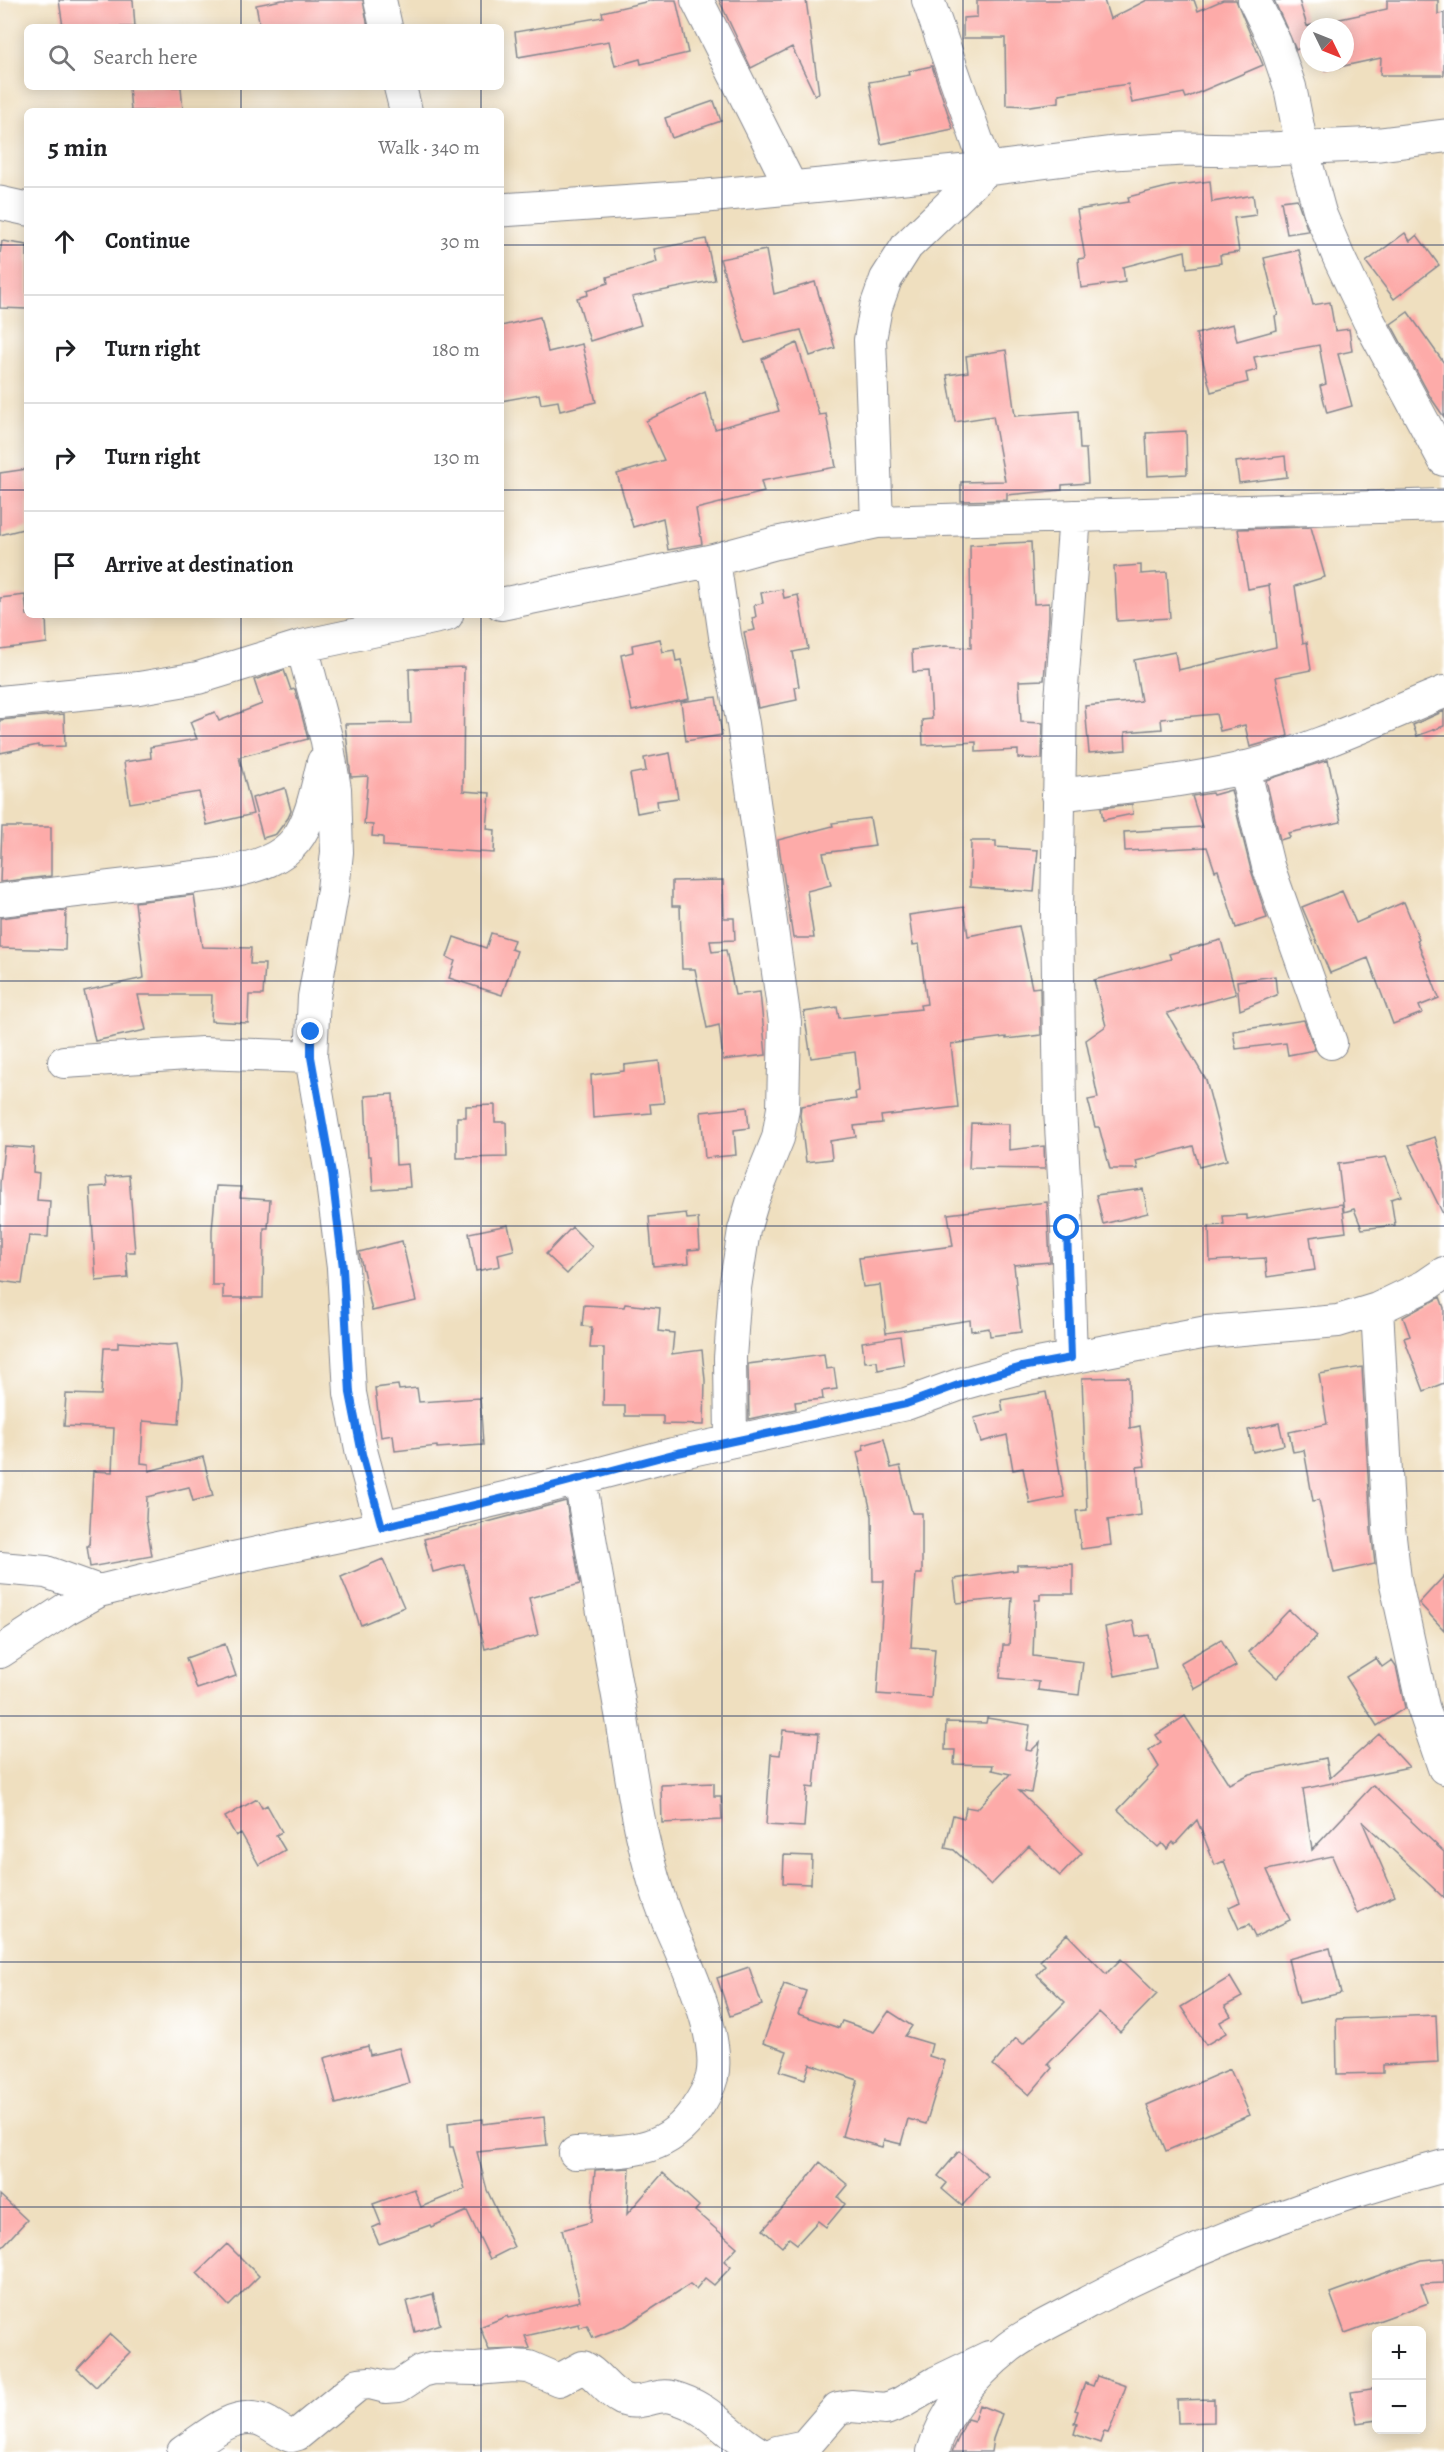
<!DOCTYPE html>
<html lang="en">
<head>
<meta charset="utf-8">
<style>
	body { margin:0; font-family:Alegreya,serif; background:#f2f2f2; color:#202124 }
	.controls { position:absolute; right:18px; bottom:18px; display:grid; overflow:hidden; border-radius:9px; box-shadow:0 3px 15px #0003 }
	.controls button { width:54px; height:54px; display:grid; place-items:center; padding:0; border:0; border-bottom:2px solid #e0e0e0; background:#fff; color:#202124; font:30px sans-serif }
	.compass { position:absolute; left:1300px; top:18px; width:54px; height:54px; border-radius:50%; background:#fff; box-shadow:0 3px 15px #0003; rotate:133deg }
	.stop { position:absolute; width:18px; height:18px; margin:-14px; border:4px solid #1a73e8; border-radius:50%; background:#fff }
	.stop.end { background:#1a73e8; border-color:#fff; box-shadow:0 2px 6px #0008 }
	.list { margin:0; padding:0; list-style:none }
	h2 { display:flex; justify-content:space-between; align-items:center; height:78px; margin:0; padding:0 24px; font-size:26px }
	h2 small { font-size:20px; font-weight:400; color:#757577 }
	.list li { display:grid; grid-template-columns:39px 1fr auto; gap:18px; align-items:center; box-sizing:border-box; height:108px; padding:0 24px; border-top:2px solid #e0e0e0 }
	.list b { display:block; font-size:22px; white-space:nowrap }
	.list em { font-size:20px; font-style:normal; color:#757577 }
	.icon { flex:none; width:33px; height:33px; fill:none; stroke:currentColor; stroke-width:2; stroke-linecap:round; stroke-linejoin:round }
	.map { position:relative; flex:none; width:1444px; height:2452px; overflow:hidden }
	.search { position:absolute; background:#fff; box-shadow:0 3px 15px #0003; left:24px; top:24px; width:480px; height:66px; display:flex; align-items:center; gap:15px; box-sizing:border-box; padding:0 21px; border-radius:9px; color:#757577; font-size:22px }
	.panel { position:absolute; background:#fff; box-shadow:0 3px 15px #0003; left:24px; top:108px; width:480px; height:510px; border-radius:9px }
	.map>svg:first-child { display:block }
	.building { fill:#fdaba9 }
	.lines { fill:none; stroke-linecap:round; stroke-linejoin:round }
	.minor-casing { stroke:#85878e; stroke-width:34 }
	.tertiary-casing { stroke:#85878e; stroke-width:35 }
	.minor { stroke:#fff; stroke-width:32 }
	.tertiary { stroke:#fff; stroke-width:33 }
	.route { stroke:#1a73e8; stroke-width:8 }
	.grid { fill:none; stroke:#1b2f5e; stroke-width:1.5; stroke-opacity:0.55 }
</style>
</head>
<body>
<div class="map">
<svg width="1444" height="2452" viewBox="0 0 1444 2452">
	<rect width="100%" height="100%" fill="#fff"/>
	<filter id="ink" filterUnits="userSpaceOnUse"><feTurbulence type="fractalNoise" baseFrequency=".0167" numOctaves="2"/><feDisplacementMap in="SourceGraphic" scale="12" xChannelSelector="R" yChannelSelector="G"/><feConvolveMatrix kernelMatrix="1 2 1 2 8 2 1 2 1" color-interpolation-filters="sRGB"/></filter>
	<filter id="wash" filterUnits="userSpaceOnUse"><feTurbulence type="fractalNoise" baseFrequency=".008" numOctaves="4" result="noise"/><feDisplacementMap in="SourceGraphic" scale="24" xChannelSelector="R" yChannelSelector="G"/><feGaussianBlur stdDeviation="1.35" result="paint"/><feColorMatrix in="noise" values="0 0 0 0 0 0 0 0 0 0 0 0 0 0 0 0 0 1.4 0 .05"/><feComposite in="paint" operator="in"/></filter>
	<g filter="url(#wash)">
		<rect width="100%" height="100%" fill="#efdfbf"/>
		<g id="blocks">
			<path class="building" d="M59,0H133L135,27H63Z
				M282,0H363L368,27H260L256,5Z
				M654,0H676L688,53L641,64L640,59L615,66L609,41L518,57L515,32L603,17L602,12Z
				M719,0H806L819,93L815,95L792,47L751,68Z
				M977,0H1104L1110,19L1147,0H1194L1198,11L1223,0H1236L1263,65L1186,98L1184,93L1132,103L1128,84L1059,94V102L1030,106L1006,105L1005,38H963V18L977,17Z
				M1274,0H1299L1307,26L1387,9V0H1438V14L1444,13V75H1380L1381,58L1325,70L1323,63H1345V27H1309L1308,54L1306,45L1296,50Z
				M932,66L953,129L881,144L869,82L910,75L909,71Z
				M129,87H181L183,111H131Z
				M714,101L721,121L672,138L665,118Z
				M1210,181L1212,202L1253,195L1256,215L1234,218L1239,252L1220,255L1221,263L1187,268L1185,251L1123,267L1125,282L1081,288L1078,259L1085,258L1077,210L1129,202L1128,197L1171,186Z
				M1297,199L1308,231L1287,234L1281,201Z
				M1405,233L1410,241L1417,235L1439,265L1394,299L1366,262Z
				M706,239L715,280L632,297L641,325L590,341L577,298L588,295L587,290L608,283L607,277L657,262L654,249Z
				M2,241L27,245V309L0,308V254Z
				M766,250L774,294L815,282L835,348L810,356L801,330L745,343L720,259Z
				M1299,250L1313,305L1330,302L1335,331L1349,329L1352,351L1338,354L1352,406L1327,413L1320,386L1326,384L1319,345L1254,357L1257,370L1246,373L1248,382L1211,392L1196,334L1233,324L1237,341L1277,330L1275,316L1278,315L1264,258Z
				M1408,312L1444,363V417L1431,398L1391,324Z
				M540,317L548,352L582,344L596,402L560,411L558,401L541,404L539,394L501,401V326Z
				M797,343L819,415L826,414L836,467L761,481L764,492L696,509L702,544L668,550L663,518L633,527L617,474L664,460L646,421L705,392L715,429L779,411L762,359Z
				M1006,350L1015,416L1078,411L1080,449H1086L1088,483L1062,485V490L1007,495V492V500L961,501V482L1005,481L993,416L955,422L947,375L968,372L966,356Z
				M1186,431L1187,474L1148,476L1146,433Z
				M1285,456L1287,477L1239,483L1236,462Z
				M27,469V528L0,535V473Z
				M1311,527L1325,577L1295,586L1303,643L1307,642L1311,670L1276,677L1288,736L1250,747L1245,725L1220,731L1216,714L1161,719L1162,729L1125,732L1126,750L1089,753L1085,706L1141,701L1134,660L1175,652L1178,670L1276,647L1269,585L1248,589L1238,529Z
				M1031,542L1034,604L1049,603V616L1044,680L1019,681L1021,722L1043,723L1042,759L1018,758V750L976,752V742L923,745L922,720L932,719L929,671L913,672L912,650L945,646L971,648L970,545Z
				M1141,565V574L1167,572L1170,618L1117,621L1114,567Z
				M782,589L784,598L798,595L808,649L793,652L799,686L795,687L797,700L758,708L744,632L755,630L752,618L756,617L754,605L763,603L761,593Z
				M25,595L27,615H46L47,643L0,649V598Z
				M660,639L663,652L674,650L676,661L681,660L689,699L632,711L621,655L633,652L632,645Z
				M464,667L463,791L490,793L487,829L495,830L494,853L383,846V837L372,836L373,825L364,824L368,776L351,777L345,724L411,723L409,669Z
				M284,670L291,690L295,689L308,739L239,757L253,814L207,825L199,792L130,803L124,762L151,758L150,747L197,739L190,722L215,712L219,721L262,704L254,680Z
				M716,697L722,735L686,741L681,702Z
				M1444,711V726L1417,736L1413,725Z
				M64,714L65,746L38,747V745L0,753V720Z
				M670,753L678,798L657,801L658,809L637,813L630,774L646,771L644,758Z
				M1328,760L1341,822L1288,833L1290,837L1280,840L1266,780Z
				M285,788L291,811L288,818L276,834L263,838L252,798Z
				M1231,790L1251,870L1267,918L1236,928L1218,870L1215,871L1207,847L1125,851L1124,832L1202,827L1192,796L1212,793L1213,795Z
				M1132,804L1133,814L1103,820L1101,808Z
				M870,818L875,846L823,853L831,885L807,891L814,938H793L778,840L833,826L832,823Z
				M2,827H51V876L0,882Z
				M971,841H996V847L1038,850L1034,892L970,887Z
				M723,880L724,918H734L735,940L710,941L712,952L726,950L735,995L760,992L766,1055L723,1060L719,1025L707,1028L695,969H682L680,906H672V881Z
				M1342,891L1356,923L1404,902L1419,939L1417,940L1439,998L1419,1006L1422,1013L1393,1024L1368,958L1330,973L1302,907Z
				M194,895L202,947L251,948L250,964H265L263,995H249L248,1023L211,1021L212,995H138L146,1030L95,1041L84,991L144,978L135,902Z
				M964,907L968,936L1019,926L1032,988L1040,987L1041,1035L1006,1039V1037L951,1044L958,1107L881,1116L882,1123L854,1126L856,1137L830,1141L832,1159L806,1162L800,1115L801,1106L856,1099L855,1092L859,1091L855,1052L811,1058L804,1012L837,1007L839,1018L921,1009L920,1005L927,1004L919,944L913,945L909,915Z
				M66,910L65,950L0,948V918Z
				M491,933L514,940L511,949L517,951L502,995L449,978L455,961L447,957L454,937L486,948Z
				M1221,940L1236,994L1167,1013L1206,1080L1227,1160L1199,1167L1193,1146L1136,1161L1138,1169H1110L1099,1127H1095L1088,1100L1098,1098L1086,1040L1106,1026L1094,980L1171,959L1169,954Z
				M1275,976L1277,995L1240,1010L1237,981Z
				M1304,1020L1315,1050L1288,1055L1286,1043L1236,1049L1233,1031Z
				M659,1061L664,1103L650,1104L651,1113L593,1118L591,1075L624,1071V1065Z
				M393,1094L396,1165L408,1164L410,1187L373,1190L371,1156H368L365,1096Z
				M495,1105V1122H506L507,1157L457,1158V1117H466V1106Z
				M747,1107L749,1128L734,1130L736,1155L705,1158L701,1112Z
				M971,1123L1009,1124V1150L1044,1146L1045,1169L969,1168Z
				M1435,1137L1444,1167V1216L1409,1145Z
				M4,1146L34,1148L33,1172L39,1173L37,1200L50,1201L48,1237L29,1236L22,1284L0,1281V1183Z
				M1386,1157L1401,1196L1391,1199L1395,1225L1362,1229L1354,1209L1344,1212L1338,1164Z
				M129,1175L135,1252H126L128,1278L96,1281L90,1187L107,1186L106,1177Z
				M216,1186L241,1187L240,1198L270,1200L268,1228H264L263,1298H223V1285H212V1230Z
				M1143,1189L1148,1213L1103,1224L1096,1195Z
				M1047,1202L1050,1262L1014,1265L1021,1332L990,1336L989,1328L971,1331L970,1320L886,1333L880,1285L863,1287L859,1258L953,1246L948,1214Z
				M1342,1204L1346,1232L1310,1237L1315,1270L1267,1277L1265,1258L1210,1261L1209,1226L1224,1225L1223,1216L1247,1215V1219Z
				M686,1213L687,1219L698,1218L700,1249L688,1250L689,1263L653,1266L649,1217Z
				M508,1225L514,1250L498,1254L500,1266L476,1271L469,1233Z
				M572,1227L592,1247L567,1274L546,1254Z
				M402,1241L416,1301L372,1311L359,1252Z
				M1440,1297L1444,1308V1383L1424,1391L1404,1338L1410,1336L1403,1317Z
				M625,1304L660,1308L658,1331L674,1333L672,1354L702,1350L705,1380L704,1425L663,1424V1416H625V1406H603L604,1348H590L592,1327L582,1326L584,1305L624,1307Z
				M900,1336L904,1365L878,1370L877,1361L865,1362L862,1342Z
				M118,1342L168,1345L177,1344L182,1380L179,1424L143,1421L141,1463L149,1464V1471L203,1457L213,1496L193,1501L189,1487L147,1497L146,1519L152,1556L90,1567L87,1546H89L93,1471L112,1472L114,1428L64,1426L66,1394L101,1395L104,1348H118Z
				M824,1354L826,1369L834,1368L837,1389L822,1391L823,1399L795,1402L796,1409L749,1419L748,1364Z
				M1362,1367L1371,1529L1375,1564L1334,1573L1319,1500L1313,1501L1304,1450L1293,1452L1289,1432L1327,1424L1319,1374Z
				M1129,1377L1130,1428L1140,1426L1145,1466L1137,1467L1141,1515L1108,1520L1111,1545L1081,1549L1076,1511L1087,1510L1082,1378Z
				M398,1385L399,1390L417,1388L419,1402L480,1398L483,1445L437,1448V1446L395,1451L393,1435L381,1437L375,1388Z
				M1046,1392L1064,1497L1030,1504L1023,1468L1013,1470L1007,1435L981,1442L974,1418L1003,1411L1001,1400Z
				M1279,1423L1284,1445L1253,1452L1248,1430Z
				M884,1439L891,1468L900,1466L912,1513H922V1574H916L911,1647L935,1649L931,1698L877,1694L884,1581H873L872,1516L857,1452L864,1450L863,1445Z
				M566,1501L580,1584L529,1598L538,1635L485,1649L464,1564L433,1572L424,1539Z
				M383,1559L404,1607L361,1625L341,1577Z
				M1073,1564V1594H1040V1600H1035L1033,1656L1083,1662L1079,1695L1038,1690L1039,1682L1000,1678L1003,1645H1009L1012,1598L957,1603L954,1579L1017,1570V1565Z
				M1444,1576V1630L1419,1603Z
				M1289,1610L1317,1636L1277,1678L1249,1652Z
				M1133,1621L1136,1637L1149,1635L1156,1668L1115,1676L1105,1627Z
				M1221,1639L1236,1666L1195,1689L1180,1663Z
				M225,1644L236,1676L197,1689L186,1658Z
				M1376,1658L1382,1667L1392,1660L1396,1666L1405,1708L1377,1726L1346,1677Z
				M1185,1716L1229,1784L1250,1774L1326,1758L1330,1778L1379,1734L1409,1767L1303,1789L1312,1850L1373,1785L1444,1852V1898L1362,1821L1395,1896L1357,1913L1332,1856L1267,1870L1290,1920L1255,1937L1249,1925L1239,1929L1229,1907L1240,1902L1224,1861L1215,1865L1197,1820L1175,1844L1173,1842L1167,1849L1162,1843L1158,1847L1118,1810L1159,1767L1149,1750L1161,1742L1156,1735Z
				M987,1718L1030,1725L1026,1750L1031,1751L1040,1742L1031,1793L1019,1791L1082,1853L1060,1876L1029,1846L991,1885L954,1850L945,1848L953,1815L964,1818L966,1807L977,1809L1010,1774L992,1770L993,1765L954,1764L955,1750H945L946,1722L986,1723Z
				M783,1730L819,1733L814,1788L807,1787L804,1827L766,1825L771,1754L780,1755Z
				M714,1783V1796H721L722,1820L662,1823L661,1785Z
				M257,1799L262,1808L267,1805L282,1832L276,1835L285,1850L259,1865L241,1833L236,1836L225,1817Z
				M784,1855L812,1856L811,1884L783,1883Z
				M1067,1934L1106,1974L1121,1959L1157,1994L1120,2032L1099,2012L1048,2064L1052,2068L1029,2095L993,2065L1016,2038L1023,2044L1065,2002L1037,1975L1045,1966L1040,1961Z
				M1330,1948L1341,1993L1299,2003L1288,1959Z
				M749,1967L762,2005L730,2016L717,1978Z
				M1230,1977L1242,1997L1225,2006L1231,2016L1220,2022L1226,2033L1206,2045L1181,2007Z
				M784,1984L806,1991L798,2014L839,2028L842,2021L874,2032L889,2011L912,2026L905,2036L932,2044L929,2056L945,2061L926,2124L908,2119L901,2144L884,2140L882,2147L842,2136L858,2080L810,2064L805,2079L780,2071L787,2051L763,2043Z
				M1436,2015L1438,2062L1383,2065V2073L1337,2074L1336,2019Z
				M368,2046L370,2055L399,2048L409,2083L336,2104L324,2058Z
				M1230,2069L1250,2115L1166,2151L1147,2105Z
				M544,2117L547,2145L477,2152L487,2190L514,2247L490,2259L467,2211L431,2227L430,2225L379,2244L372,2228L381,2224L373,2204L414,2189L421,2207L465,2189L453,2147H450L448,2123L483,2119V2124Z
				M959,2151L988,2176L962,2206L942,2189L947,2183L938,2176Z
				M820,2162L848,2185L838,2197L845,2204L826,2227L818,2221L797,2244L789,2238L782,2247L763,2230L801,2187Z
				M630,2168L627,2214L663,2173L699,2206L695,2211L737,2247L724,2261L731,2267L714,2285L705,2278L696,2289L690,2284L627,2325L593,2338L587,2325L580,2328L579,2324L525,2336L530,2348L527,2349L489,2350L480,2327L507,2316L508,2318L580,2301L562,2230L591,2222L595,2170Z
				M0,2195L27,2220L0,2249Z
				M227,2244L259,2276L229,2306L197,2273Z
				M1444,2258V2283L1421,2284L1428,2303L1345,2333L1330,2293L1421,2260Z
				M433,2294L440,2324L415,2332L407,2301Z
				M110,2334L130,2352L96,2387L77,2369Z
				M1097,2376L1126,2386L1113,2422L1108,2433L1104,2432L1100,2443L1074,2434L1077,2424L1074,2423L1078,2411L1075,2410L1085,2383L1093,2386Z
				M1377,2388V2420L1357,2423L1351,2392Z
				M1214,2399V2422L1178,2423L1177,2400Z
				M979,2405L1002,2414L993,2439L991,2452H952L967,2419L974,2421Z"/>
		</g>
	</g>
	<g filter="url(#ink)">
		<use href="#blocks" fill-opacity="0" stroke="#85878e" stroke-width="1.5"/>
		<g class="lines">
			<defs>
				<path id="minor" d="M380,0L386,27
					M697,0L791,187
					M1254,0L1275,43L1290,87L1302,147L1320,213L1339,258L1369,321L1444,460
					M400,87L406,111
					M877,522L870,340L876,307L886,279L907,246L987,169L928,0
					M714,560L725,636L743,724L785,1022L783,1108L778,1138L753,1200L744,1230L735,1288L730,1358L731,1441
					M501,604L714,560L776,543L877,522L1444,505
					M302,646L327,741L335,789L337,852L333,890L314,997L311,1057L331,1175L343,1268L350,1393L362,1454L382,1527
					M0,702L139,688L198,678L302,646L447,615
					M1244,767L1268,866L1331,1043
					M1058,795C1120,787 1183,782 1243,768C1312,751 1378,719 1444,692
					M0,900L221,874C301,859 306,837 323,762
					M64,1062L203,1053L311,1057
					M1377,1309L1389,1528L1395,1579L1423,1707L1444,1768
					M1071,1358L1067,1228L1060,1109L1057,910L1061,700L1075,516
					M0,1568L46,1572L99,1591
					M0,1652L66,1609L99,1591L224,1560L382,1527L525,1493L673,1454L906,1404L961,1384L1022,1367L1207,1332L1338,1321L1377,1309L1425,1286L1444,1273
					M575,2153C624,2151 666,2155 696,2109C703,2099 709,2089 712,2077C721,2036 685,1960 668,1922C642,1857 633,1788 622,1719C608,1639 593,1559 580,1478
					M183,2452C204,2439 231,2412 258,2419C270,2422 279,2432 291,2436L298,2434L359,2384L370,2383L386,2387L399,2386L422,2371L434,2368L475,2369L513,2366L529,2367L559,2380L583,2367C598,2374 606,2391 622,2399C639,2407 655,2393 672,2397C711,2407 726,2434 757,2452
					M777,2452L805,2446L838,2408L851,2406L886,2409L901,2403L937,2382L989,2357
					M933,2452C945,2410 975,2374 1009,2347C1033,2329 1062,2317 1088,2302C1200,2243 1322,2198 1444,2166"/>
				<path id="tertiary" d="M0,203L27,209
					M501,210L707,196L987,169L1113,153L1183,149L1244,150L1380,144L1444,136"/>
			</defs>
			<use href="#minor" class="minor-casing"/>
			<use href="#tertiary" class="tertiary-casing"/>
			<use href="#minor" class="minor"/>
			<use href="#tertiary" class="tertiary"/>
		</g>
	</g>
	<g class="lines" filter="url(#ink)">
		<path class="route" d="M311,1032V1057L332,1174L343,1268L350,1393L362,1454L382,1527L525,1493L673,1454L906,1404L961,1384L1022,1367L1071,1358L1067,1228"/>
	</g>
	<path class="grid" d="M241,0V27M481,0V27M722,0V2452M963,0V2452M1203,0V2452M241,87V111M481,87V111M0,245H27M501,245H1444M0,490H27M501,490H1444M241,615V2452M481,615V2452M0,736H1444M0,981H1444M0,1226H1444M0,1471H1444M0,1716H1444M0,1962H1444M0,2207H1444"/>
</svg>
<div class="controls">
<button>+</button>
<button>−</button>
</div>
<svg class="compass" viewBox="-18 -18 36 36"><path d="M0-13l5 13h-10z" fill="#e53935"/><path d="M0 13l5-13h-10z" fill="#757577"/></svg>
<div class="stop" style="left:1067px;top:1228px"></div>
<div class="stop end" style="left:311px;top:1032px"></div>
<div class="search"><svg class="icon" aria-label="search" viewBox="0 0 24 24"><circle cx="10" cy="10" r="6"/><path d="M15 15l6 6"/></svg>Search here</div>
<section class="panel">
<h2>5 min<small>Walk · 340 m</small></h2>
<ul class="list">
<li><svg class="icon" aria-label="ahead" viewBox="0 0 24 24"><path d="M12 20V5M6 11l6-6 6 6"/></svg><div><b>Continue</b></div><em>30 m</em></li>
<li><svg class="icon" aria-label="right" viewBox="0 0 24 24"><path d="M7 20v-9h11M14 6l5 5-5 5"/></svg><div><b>Turn right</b></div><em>180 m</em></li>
<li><svg class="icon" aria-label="right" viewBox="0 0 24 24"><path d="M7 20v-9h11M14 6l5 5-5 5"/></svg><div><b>Turn right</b></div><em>130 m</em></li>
<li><svg class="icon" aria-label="arrive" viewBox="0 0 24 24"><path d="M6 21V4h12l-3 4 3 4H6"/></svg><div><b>Arrive at destination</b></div></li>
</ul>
</section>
</div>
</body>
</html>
